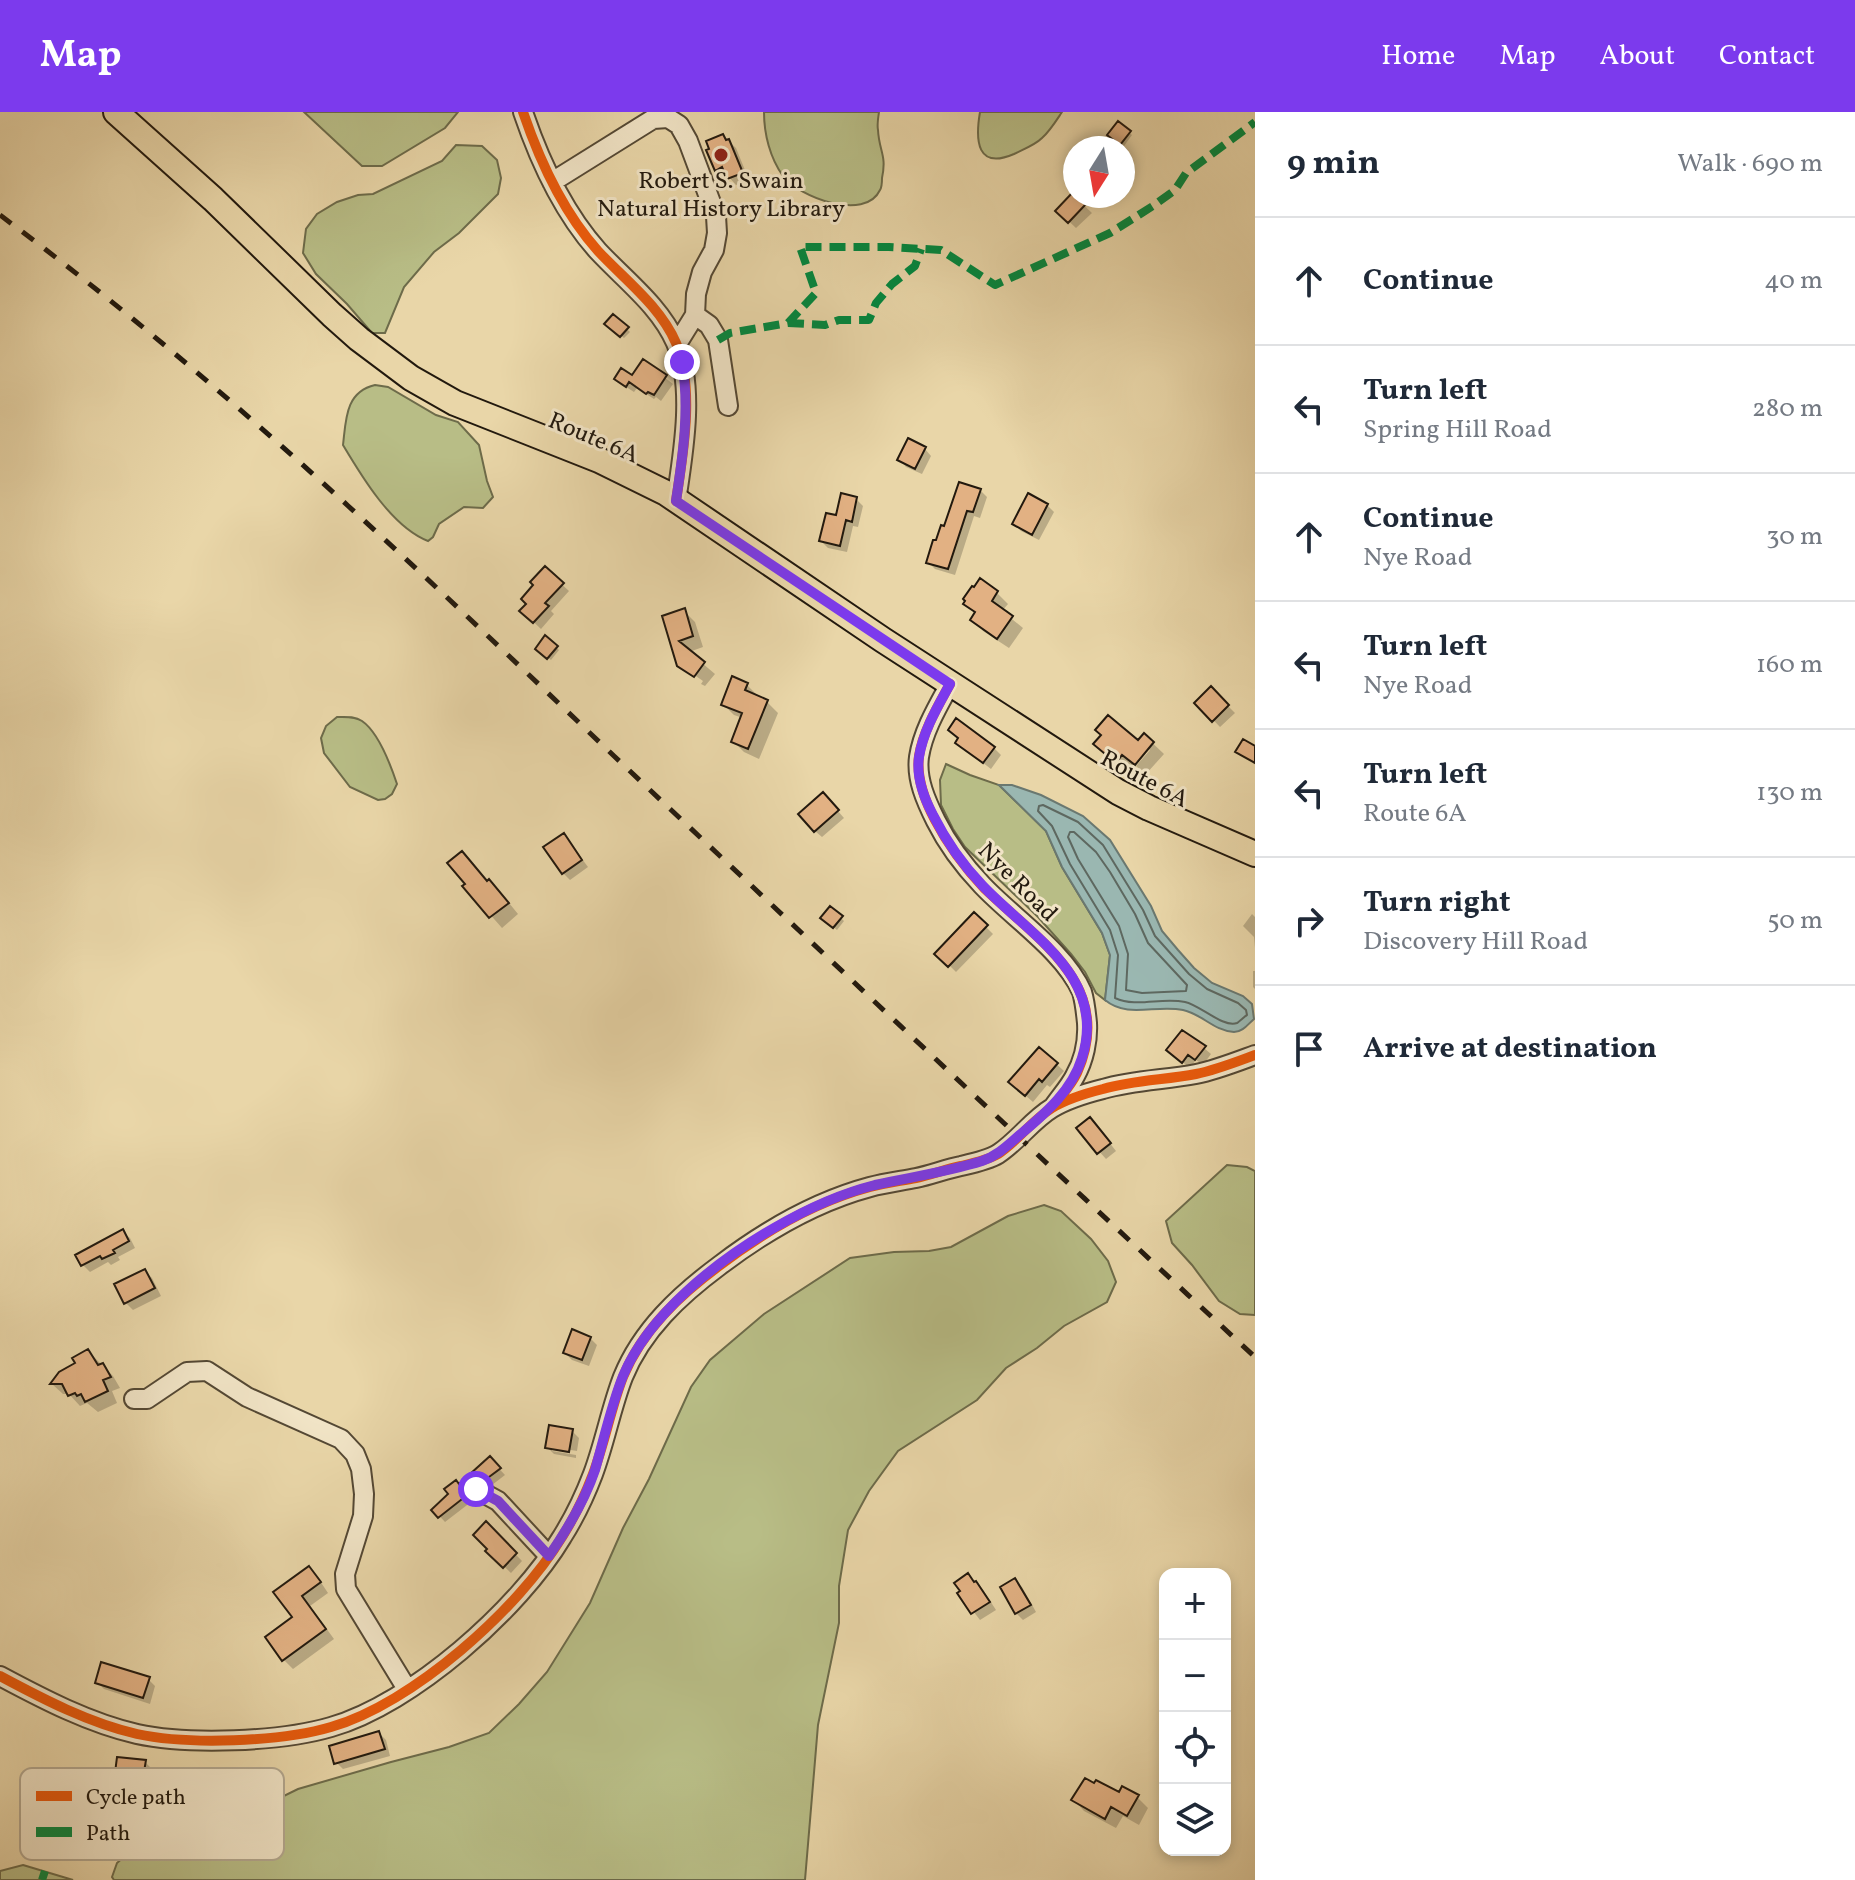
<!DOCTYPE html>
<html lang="en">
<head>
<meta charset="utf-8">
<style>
	body { margin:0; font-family:Vollkorn,serif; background:#f6f6f7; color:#1f2937 }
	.controls { position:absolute; right:24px; bottom:24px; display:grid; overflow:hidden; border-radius:16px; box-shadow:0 4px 12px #0003 }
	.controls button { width:72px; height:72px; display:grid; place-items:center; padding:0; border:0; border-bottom:2px solid #e0e1e3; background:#fff; color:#1f2937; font:40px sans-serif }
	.compass { position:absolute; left:1063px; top:24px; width:72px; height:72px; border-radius:50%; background:#fff; box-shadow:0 4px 12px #0003; rotate:191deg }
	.stop { position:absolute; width:24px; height:24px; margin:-18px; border:6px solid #7c3aed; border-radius:50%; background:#fff }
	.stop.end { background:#7c3aed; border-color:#fff; box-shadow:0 2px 8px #0008 }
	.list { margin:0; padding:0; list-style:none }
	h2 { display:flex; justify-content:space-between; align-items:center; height:104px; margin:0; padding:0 32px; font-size:34px }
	h2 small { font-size:26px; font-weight:400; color:#747a83 }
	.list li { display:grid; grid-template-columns:52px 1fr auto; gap:24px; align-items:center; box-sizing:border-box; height:128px; padding:0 32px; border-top:2px solid #e0e1e3 }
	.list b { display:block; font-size:30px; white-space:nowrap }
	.list p { margin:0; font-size:26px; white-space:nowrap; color:#747a83 }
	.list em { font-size:26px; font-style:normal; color:#747a83 }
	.icon { flex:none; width:44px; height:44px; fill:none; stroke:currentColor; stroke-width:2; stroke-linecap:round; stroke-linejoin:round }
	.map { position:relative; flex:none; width:1255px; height:1768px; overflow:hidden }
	header { display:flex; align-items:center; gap:48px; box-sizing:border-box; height:112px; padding:0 40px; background:#7c3aed; color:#fff }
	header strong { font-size:38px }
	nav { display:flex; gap:44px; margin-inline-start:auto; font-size:28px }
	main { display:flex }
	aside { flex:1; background:#fff }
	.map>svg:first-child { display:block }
	.green { fill:#b8bd86; stroke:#6d6b4a; stroke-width:2 }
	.water { fill:#9ab7b1; stroke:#6a7870; stroke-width:2 }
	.shadow { fill:#0003 }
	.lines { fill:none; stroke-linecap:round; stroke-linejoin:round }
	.shore { stroke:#5e6860; stroke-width:2 }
	.building { fill:#e2b183; stroke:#22190e; stroke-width:2 }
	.minor-casing { stroke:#544834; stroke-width:22 }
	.major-casing { stroke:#22190e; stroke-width:28 }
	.minor { stroke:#f1e4c6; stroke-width:18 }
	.major { stroke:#e9d6a8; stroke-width:24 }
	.rail { stroke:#22190e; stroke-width:5; stroke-dasharray:14 14; stroke-linecap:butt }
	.quiet { stroke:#00873e; stroke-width:8; stroke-dasharray:16 8; stroke-linecap:butt }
	.cycleway-casing { stroke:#f1e4c6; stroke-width:15 }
	.cycleway { stroke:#e8590c; stroke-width:10 }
	.route { stroke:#7c3aed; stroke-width:10 }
	.poi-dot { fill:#8f2418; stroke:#f1e4c6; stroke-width:3 }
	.labels { text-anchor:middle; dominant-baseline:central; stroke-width:6; stroke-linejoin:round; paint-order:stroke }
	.poi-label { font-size:24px; fill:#22190e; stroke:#f1e4c6 }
	.street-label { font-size:24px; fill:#22190e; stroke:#f1e4c6 }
	.key { fill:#f1e4c6; stroke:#b3a78f; stroke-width:2 }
	.key-label { font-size:22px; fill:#22190e }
</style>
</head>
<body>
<header>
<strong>Map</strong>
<nav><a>Home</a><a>Map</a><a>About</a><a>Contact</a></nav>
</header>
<main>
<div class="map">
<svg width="1255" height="1768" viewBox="0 0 1255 1768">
	<rect width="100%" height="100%" fill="#e9d6a8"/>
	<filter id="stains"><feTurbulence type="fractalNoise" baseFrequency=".0025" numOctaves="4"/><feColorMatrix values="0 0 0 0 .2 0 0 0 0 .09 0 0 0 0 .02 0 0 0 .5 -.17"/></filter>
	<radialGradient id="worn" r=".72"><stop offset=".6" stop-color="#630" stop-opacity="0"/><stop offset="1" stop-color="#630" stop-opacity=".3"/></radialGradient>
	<path class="green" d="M304,0H458L445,16L382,54H362Z
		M764,0H879C878,6 877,13 878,18C879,39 887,43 882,66C882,70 882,75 880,78C865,110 799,85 783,64C770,46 764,22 764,0Z
		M980,0H1062C1056,9 1050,19 1042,26C1035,33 1024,37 1014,42C977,58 975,29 980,0Z
		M456,33L482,34L497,48L501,66L498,82L459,121L434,140L404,175L385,221H372L347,192L316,162L303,141L306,117L317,102L337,90L358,83L373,82L442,49Z
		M375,273L388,275L436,303L458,310L479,333L487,369L493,385L483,396L464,395L439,412L433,425L428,429C392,415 362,365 343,333C346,308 345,280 375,273Z
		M337,605C345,605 355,604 362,609C378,620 391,654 397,672L392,682L385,687L378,688L350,675L324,641L321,626L326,614Z
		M946,652L970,663L999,673L1046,719L1062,755L1102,821L1110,843L1105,888L1096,881L1085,860L1071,842L1038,805L965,735L953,717L941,693L940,668Z
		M1227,1053L1247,1055L1255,1059V1203L1240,1202L1219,1189L1192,1153L1172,1131L1166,1109Z
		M1044,1093L1061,1099L1091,1127L1108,1149L1116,1170L1107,1190L1064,1214L1037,1236L1006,1256L977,1288L898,1339L869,1379L848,1418L839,1474V1511L818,1613L805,1768H114L112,1765L117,1751L133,1737L153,1713L206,1717L227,1712L298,1677L391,1650L449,1635L489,1621L519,1592L547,1560L590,1491L623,1416L649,1367L691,1275L710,1248L764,1202L850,1146L894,1140L929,1139L951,1135L1008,1104Z
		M23,1753L73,1768H0V1759Z"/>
	<path class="water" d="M999,673H1012L1041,683L1083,704L1110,728L1151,794L1162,819L1178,838L1194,856L1212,871L1243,884L1252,892L1254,907C1248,912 1243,920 1234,920C1214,919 1202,902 1183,898C1156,892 1128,907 1105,888L1110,843L1102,821L1062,755L1046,719Z"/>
	<path class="shadow" d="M1119,12L1132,23L1124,34L1110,22Z
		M723,24L736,36L749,68L736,73L727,63L723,64L716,57Z
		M1073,83L1092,101L1076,116L1058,99Z
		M613,204L630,220L624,226L607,212Z
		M643,249L673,272L661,289L656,285L654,287L637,276L634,280L623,273L632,266Z
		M925,337L931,344L922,362L906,355L900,348Z
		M980,378L987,385L980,406L974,404L955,463L935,457L928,450L946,417Z
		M856,387L863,394L858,415L853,414L847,440L828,436L821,429L837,406Z
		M1047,393L1054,400L1039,428L1021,419L1014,412Z
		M545,457L569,479L551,499L554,502L541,517L522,499L529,492Z
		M997,481L1008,492L1002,499L1023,516L1009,536L983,519L973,508L976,502L965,492Z
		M684,499L695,510L703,535L689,540L715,562L705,574L701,572L703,569L686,557L665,505Z
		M546,526L559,538L551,548L537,536Z
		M746,572L757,583L756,585L767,590L778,601L759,647L744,640L733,629L743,606L734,603L723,592Z
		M1211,577L1235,601L1220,615L1197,591Z
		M1103,623L1139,631L1145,624L1164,642L1146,662L1136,654L1150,638L1147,635L1127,659L1106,642Z
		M957,631L994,636L1001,643L991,657Z
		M830,690L844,706L822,725L815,719Z
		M564,723L588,755L570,768L563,761Z
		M488,771L500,780L518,802L502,816L465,774Z
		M831,797L844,809L837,818L823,806Z
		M1252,802L1255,805V836L1254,825L1243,814Z
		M974,803L993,822L956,860L937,841Z
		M1253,859H1255V877L1253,875Z
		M1204,936L1211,942L1203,953L1196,948L1190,956L1176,945Z
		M1040,937L1064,959L1050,975L1047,973L1033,990L1018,977Z
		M1097,1015L1116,1039L1106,1047L1079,1017Z
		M123,1120L130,1126L135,1136L118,1145L120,1148L111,1153L108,1150L90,1160L83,1153L78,1144Z
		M145,1159L152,1166L161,1184L133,1198L126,1191Z
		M590,1226L597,1233L589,1254L572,1248L565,1241Z
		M88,1239L113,1264L120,1276L112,1279L117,1291L98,1300L87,1291L80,1294L69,1282H63L52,1272L60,1262L78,1252Z
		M572,1319L579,1326L577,1339L552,1335V1339L576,1343V1346L554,1342L547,1335Z
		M490,1347L505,1363L492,1373L483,1370L475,1372L469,1383L471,1390L445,1410L434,1398Z
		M486,1412L522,1449L511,1461L488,1439Z
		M968,1464L983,1478L996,1498L980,1508L960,1482Z
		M318,1466L328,1481L310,1494L334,1527L293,1557L284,1548L267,1525L295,1505L276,1481Z
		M1015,1469L1022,1475L1036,1500L1023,1508L1016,1501Z
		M148,1567L155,1574L150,1592L104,1577L97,1570Z
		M379,1621L386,1628L390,1644L343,1657L336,1650Z
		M145,1650L152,1657L150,1669L159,1676L158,1687L149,1686L148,1694L136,1692L129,1685L130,1676L123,1675L116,1668Z
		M1120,1683L1137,1685L1148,1696L1139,1713L1123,1704L1116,1716L1084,1699L1074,1688Z"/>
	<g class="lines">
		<path class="shore" d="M1043,693L1078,710L1103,733L1143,798L1155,824L1189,862L1207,877L1238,891L1246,898L1247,903C1245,904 1239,910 1237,911C1223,916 1200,893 1185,890C1161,885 1137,896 1115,886L1118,843L1110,818L1070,752L1052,714L1038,699L1039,694Z
			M1070,720H1074L1096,740L1110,760L1135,802L1148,831L1187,873L1186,879L1142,881L1126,878L1128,842L1119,814L1078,747L1068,725Z"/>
	</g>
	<path class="building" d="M1118,9L1131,19L1120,33L1107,23Z
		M723,22L726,28L729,27L743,61L727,67L722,55L715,59L706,38L709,37L706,29Z
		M1073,80L1075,84H1077L1086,92L1068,111L1055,99Z
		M613,202L629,215L620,225L604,212Z
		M643,247L667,263L654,283L648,280L646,282L629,270L626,275L614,267L621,256L632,263Z
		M908,326L926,335L915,357L897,348Z
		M959,370L981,377L973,400L967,399L948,457L926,451L933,428H936L941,413L944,414Z
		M841,381L857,385L852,410L846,408L840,434L819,429L826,401L836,403Z
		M1028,381L1048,392L1032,423L1012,412Z
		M545,454L564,471L545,491L549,494L533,511L519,499L526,492L521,487L533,473L530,470Z
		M980,466L998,479L992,489L1013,504L997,527L970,508L975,500L963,492L965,489L963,487L972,474L974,475Z
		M685,496L693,524L679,529L705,550L694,565L677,554L662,504Z
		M545,523L558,534L547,547L535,537Z
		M732,564L748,571L745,578L768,588L748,637L731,630L742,601L721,593Z
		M1211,574L1229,593L1212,610L1194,591Z
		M1108,603L1138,628L1144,621L1154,630L1135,653L1122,643L1116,651L1093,632L1101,623L1095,618Z
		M956,606L995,635L983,651L955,631L958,626L948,618Z
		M1243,627L1255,634V651L1235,640Z
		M823,680L839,698L814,720L798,702Z
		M564,721L582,748L562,762L543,735Z
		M462,739L487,769L489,767L509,791L489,806L462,774L465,772L447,751Z
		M830,794L843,804L833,816L820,806Z
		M974,800L988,813L948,855L934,842Z
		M1182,918L1206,934L1195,948L1188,943L1182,951L1166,938Z
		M1039,935L1058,951L1042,970L1039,967L1025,984L1008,970Z
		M1090,1005L1111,1031L1097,1042L1076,1016Z
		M123,1117L129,1129L113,1138L115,1141L102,1147L100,1144L81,1154L75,1143Z
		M145,1157L155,1176L124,1192L114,1172Z
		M572,1217L591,1225L582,1248L563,1241Z
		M88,1237L98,1253L103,1251L111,1265L103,1268L108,1279L85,1290L81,1282L77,1284L75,1281L68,1284L62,1272H50L59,1260L75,1251L72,1246Z
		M549,1313L573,1317L569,1340L545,1336Z
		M490,1344L501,1356L485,1368L476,1365L469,1367L464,1377L466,1384L438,1406L431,1398L448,1382L444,1377L456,1368L459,1372Z
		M486,1409L517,1441L503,1456L485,1439L487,1437L473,1423Z
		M309,1454L321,1470L302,1484L326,1517L282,1549L265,1525L292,1505L273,1480Z
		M968,1461L974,1470L976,1469L990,1490L971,1502L957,1481L960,1479L954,1471Z
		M1015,1466L1031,1493L1015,1502L1000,1475Z
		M101,1550L150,1565L143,1586L95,1571Z
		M379,1619L385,1637L334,1652L329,1634Z
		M117,1645L146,1648L143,1666L153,1667L152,1681L143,1680L142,1688L126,1686L128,1670L114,1669Z
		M1085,1666L1094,1671L1096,1668L1119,1680L1122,1674L1139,1683L1127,1704L1111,1695L1105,1707L1071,1688Z"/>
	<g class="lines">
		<defs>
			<path id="minor" d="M523,0C540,50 563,100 598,139C625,168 660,194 676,231C695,276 683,342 676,389
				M552,70L653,7L668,6L679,13L688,29L716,104L717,121L714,138L702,160L696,182L695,203L677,232
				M695,203L709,213L718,228L728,294
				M950,572C938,594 923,619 919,645C916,667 926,689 936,709C948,733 964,754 982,773C1012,805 1065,840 1082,880C1085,890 1086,901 1087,911C1088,928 1084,948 1075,964C1070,974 1061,984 1054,994
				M134,1287H147L187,1260L207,1259L247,1285L341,1327L355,1342L361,1357L364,1382L363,1404L345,1462L346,1477L407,1577
				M476,1377L498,1389L549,1444
				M0,1564C43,1587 89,1611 137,1622C188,1633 280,1630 331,1615C412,1592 519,1497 562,1425C574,1406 585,1383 593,1362C605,1330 611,1296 623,1265C642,1218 680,1183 719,1154C765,1119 814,1090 870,1075C885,1071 901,1069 916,1066C931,1063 946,1057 961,1054C974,1051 988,1048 998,1042C1018,1029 1032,1008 1052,996C1067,987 1087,981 1103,977C1134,968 1165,968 1196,962C1216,958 1236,950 1255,943"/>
			<path id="major" d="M116,0L213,87L332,203L359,227L411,266L455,291L599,348L666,381L883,528L1118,680L1149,696L1255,742"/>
		</defs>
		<use href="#minor" class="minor-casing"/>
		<use href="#major" class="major-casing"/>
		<use href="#minor" class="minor"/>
		<use href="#major" class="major"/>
		<path class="rail" d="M0,103C219,266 417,456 614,644C827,845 1040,1046 1255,1245"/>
		<path class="quiet" d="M788,211L825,213L839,208H869L876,191L892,172L915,154L921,137
			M718,228L730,221L788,211L816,181L800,135H889L941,138L995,173L1110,121L1153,94L1175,78L1186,61L1255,10
			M42,1768L45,1759"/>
		<defs>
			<path id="cycleway" d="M523,0C540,50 563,100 598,139C625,168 660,194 676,231C695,276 683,342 676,389
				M950,572C938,594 923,619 919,644C916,667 925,689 935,708C948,733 965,756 985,777C1039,829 1116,874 1077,961C1071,974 1060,985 1052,996
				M0,1564C43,1587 89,1611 137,1622C188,1633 280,1630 331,1615C412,1592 519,1497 562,1425C574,1406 585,1383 593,1362C605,1330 611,1296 623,1265C642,1218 680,1183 719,1154C765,1119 814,1090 870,1075C885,1071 901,1069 916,1066C931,1063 946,1057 961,1054C974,1051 988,1048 998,1042C1018,1029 1032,1008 1052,996C1067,987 1087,981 1103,977C1134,968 1165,968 1196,962C1216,958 1236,950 1255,943"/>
		</defs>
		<use href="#cycleway" class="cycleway-casing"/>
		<use href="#cycleway" class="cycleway"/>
	</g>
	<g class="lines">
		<path class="route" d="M476,1377L498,1389L549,1444C567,1418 585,1388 595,1358C604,1327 611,1294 623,1264C649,1202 717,1149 774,1116C805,1098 839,1082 875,1073C911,1065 947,1060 982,1049C999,1043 1009,1032 1022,1021C1047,1000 1072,978 1082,946C1108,864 1029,823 982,773C962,752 946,729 933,703C924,686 916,665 919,645C923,619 938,594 950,572L676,389C683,343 690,296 682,250"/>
	</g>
	<circle class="poi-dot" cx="721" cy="43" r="8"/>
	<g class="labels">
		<g class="poi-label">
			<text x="721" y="70">Robert S. Swain<tspan x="721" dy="28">Natural History Library</tspan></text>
		</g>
		<g class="street-label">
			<text transform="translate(593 327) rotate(23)">Route 6A</text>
			<text transform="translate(1144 668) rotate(28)">Route 6A</text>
			<text transform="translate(1017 771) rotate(45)">Nye Road</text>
		</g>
	</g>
	<rect x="20" y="1656" width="264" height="92" rx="12" class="key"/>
	<rect x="36" y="1679" width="36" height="10" fill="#e8590c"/>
	<rect x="36" y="1715" width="36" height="10" fill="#00873e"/>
	<g class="key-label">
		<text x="86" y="1692">Cycle path</text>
		<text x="86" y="1728">Path</text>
	</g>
	<rect width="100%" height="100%" filter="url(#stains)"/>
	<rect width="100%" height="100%" fill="url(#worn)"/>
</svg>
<div class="controls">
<button>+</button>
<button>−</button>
<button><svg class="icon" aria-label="locate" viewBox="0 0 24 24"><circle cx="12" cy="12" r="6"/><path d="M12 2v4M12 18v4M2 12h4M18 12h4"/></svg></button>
<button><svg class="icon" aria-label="layers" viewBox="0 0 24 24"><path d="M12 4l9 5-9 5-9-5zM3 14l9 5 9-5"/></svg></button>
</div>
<svg class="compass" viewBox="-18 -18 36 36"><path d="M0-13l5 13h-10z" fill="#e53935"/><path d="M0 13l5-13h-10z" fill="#747a83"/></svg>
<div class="stop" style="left:476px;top:1377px"></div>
<div class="stop end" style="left:682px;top:250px"></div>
</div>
<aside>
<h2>9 min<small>Walk · 690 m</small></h2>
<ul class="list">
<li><svg class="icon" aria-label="ahead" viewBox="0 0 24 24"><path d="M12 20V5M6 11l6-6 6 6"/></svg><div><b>Continue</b></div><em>40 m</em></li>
<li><svg class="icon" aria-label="left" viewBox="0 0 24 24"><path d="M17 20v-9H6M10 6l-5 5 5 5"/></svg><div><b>Turn left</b><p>Spring Hill Road</p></div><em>280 m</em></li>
<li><svg class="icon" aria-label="ahead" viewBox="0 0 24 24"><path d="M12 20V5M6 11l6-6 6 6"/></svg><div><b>Continue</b><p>Nye Road</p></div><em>30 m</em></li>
<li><svg class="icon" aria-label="left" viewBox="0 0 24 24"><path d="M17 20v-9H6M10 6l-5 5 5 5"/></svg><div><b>Turn left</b><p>Nye Road</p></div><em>160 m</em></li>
<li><svg class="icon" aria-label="left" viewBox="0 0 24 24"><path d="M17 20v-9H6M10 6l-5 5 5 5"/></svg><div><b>Turn left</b><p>Route 6A</p></div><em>130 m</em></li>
<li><svg class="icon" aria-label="right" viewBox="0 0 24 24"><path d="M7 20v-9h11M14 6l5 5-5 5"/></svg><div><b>Turn right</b><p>Discovery Hill Road</p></div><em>50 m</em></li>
<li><svg class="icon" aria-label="arrive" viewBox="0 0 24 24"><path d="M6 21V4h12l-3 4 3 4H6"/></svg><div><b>Arrive at destination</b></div></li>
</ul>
</aside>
</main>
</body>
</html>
